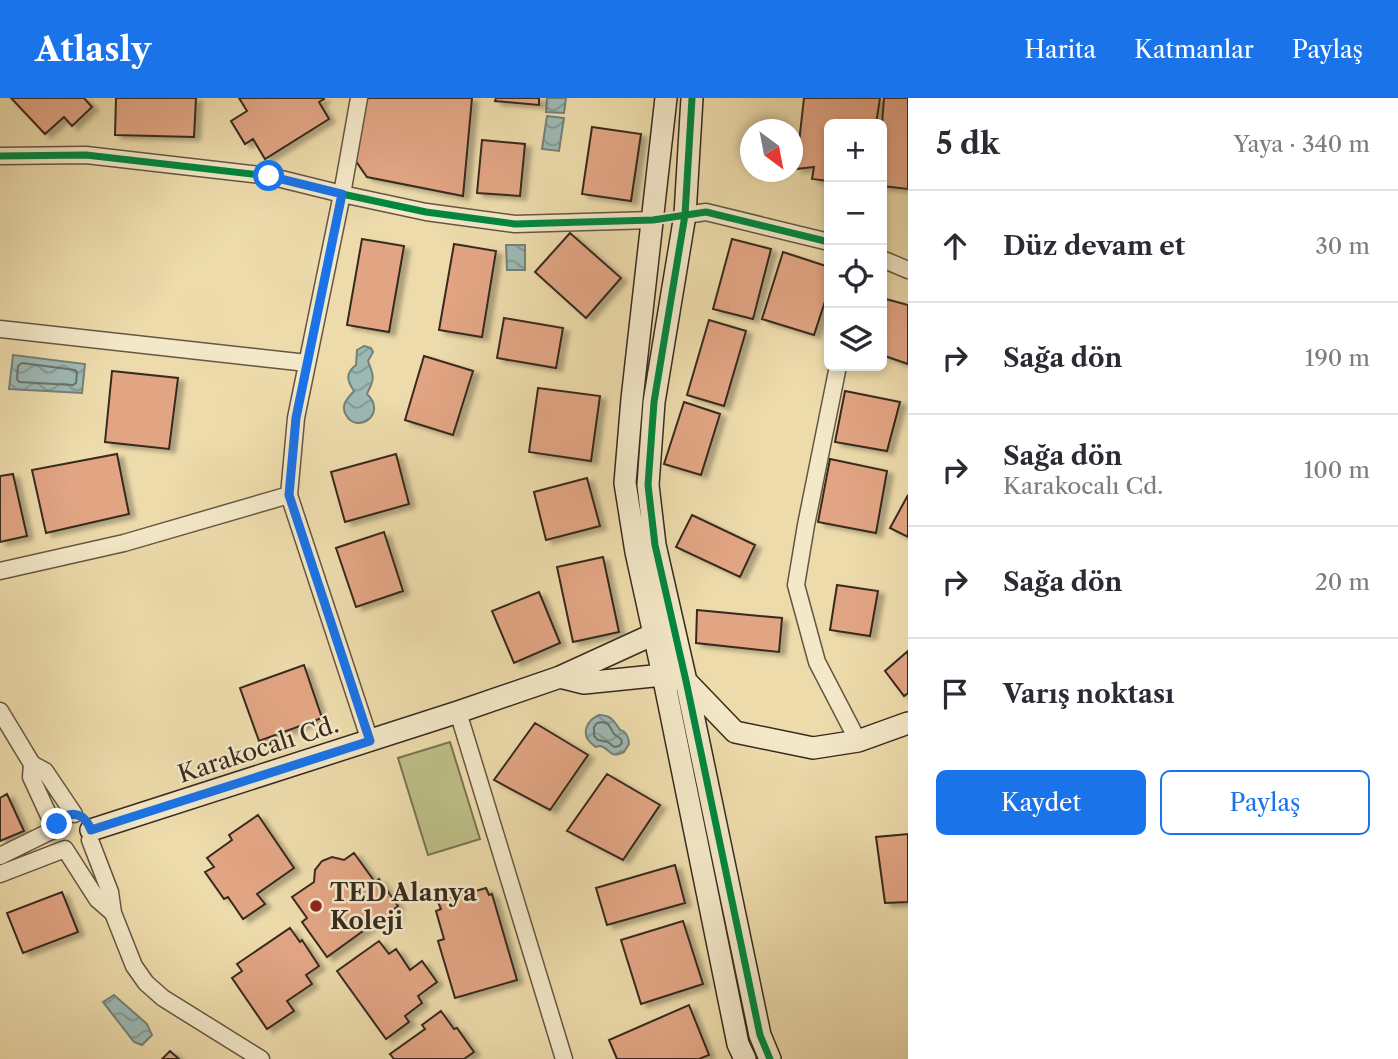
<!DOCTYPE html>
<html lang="tr">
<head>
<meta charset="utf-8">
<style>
	body { margin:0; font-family:"Libre Caslon Text",serif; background:#f2f2f3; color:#2b2b33 }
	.controls { position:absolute; right:21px; top:21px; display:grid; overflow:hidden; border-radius:10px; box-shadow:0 4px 10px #0003 }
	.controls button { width:63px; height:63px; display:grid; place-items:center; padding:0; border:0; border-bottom:2px solid #e1e1e2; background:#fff; color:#2b2b33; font:35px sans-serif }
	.compass { position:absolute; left:740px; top:21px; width:63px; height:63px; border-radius:50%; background:#fff; box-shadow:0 4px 10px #0003; rotate:148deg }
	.stop { position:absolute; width:21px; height:21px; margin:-16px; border:5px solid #1a73e8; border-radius:50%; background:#fff }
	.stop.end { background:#1a73e8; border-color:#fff; box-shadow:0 2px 7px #0008 }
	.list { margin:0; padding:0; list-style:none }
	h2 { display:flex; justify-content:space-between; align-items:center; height:91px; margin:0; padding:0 28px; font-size:30px }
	h2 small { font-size:23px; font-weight:400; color:#7c7c81 }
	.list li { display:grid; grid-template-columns:46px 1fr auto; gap:21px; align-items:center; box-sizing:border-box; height:112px; padding:0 28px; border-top:2px solid #e1e1e2 }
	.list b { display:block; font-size:26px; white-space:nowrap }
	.list p { margin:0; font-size:23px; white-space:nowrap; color:#7c7c81 }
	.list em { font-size:23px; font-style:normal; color:#7c7c81 }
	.actions { display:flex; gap:14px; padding:21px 28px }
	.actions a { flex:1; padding:16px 0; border:2px solid #1a73e8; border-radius:10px; text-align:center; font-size:24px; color:#1a73e8 }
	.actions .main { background:#1a73e8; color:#fff }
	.icon { flex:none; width:38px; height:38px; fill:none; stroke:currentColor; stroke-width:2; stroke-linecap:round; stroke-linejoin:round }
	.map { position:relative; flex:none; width:908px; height:961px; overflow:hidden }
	header { display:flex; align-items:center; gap:42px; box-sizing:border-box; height:98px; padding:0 35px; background:#1a73e8; color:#fff }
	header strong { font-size:33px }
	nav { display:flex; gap:38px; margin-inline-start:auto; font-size:24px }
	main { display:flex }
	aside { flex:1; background:#fff }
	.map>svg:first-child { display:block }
	.pitch { fill:#bdbe86; stroke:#7a7452; stroke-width:2 }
	.water { fill:url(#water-waves); stroke:#758078; stroke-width:2 }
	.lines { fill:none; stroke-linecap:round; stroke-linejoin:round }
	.shore { stroke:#6a726a; stroke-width:2 }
	.building { fill:#e2a584; stroke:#382a1f; stroke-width:2; filter:url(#shadow) }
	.street-casing { stroke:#655642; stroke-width:19 }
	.secondary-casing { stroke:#382a1f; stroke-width:24 }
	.street { stroke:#f3e8c8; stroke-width:16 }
	.secondary { stroke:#f3e8c8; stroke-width:21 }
	.cycleway-casing { stroke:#f3e8c8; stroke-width:11 }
	.cycleway { stroke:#00873e; stroke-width:7 }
	.route { stroke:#1a73e8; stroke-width:9 }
	.poi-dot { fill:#8f2418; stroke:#f3e8c8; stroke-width:2.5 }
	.labels { text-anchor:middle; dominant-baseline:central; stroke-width:5; stroke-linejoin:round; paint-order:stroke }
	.street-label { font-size:24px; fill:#382a1f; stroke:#f3e8c8 }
	.poi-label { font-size:24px; font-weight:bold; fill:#382a1f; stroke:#f3e8c8; text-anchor:start }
</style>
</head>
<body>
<header>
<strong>Atlasly</strong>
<nav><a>Harita</a><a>Katmanlar</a><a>Paylaş</a></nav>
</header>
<main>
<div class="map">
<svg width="908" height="961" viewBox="0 0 908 961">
	<defs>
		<pattern id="water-waves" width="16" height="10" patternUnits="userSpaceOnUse" patternTransform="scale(1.75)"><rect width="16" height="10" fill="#9db9b4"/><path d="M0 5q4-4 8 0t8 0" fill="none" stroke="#819792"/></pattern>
		<filter id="shadow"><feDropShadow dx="6" dy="3.5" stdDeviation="2" flood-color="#0004"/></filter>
	</defs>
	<rect width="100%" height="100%" fill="#eddbab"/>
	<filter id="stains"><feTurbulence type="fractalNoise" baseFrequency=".00286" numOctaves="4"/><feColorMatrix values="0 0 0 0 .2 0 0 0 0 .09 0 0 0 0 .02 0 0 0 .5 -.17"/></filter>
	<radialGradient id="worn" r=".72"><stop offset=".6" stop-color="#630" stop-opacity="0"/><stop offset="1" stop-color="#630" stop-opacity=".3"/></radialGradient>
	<path class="pitch" d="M450,644L480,741L428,757L398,660Z"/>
	<path class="water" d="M547,0H566L564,15L546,14Z
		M547,18L564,20L559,53L542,51Z
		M506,147H525V172H507Z
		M364,248L371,250L373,254L368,263C371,272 375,278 371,287C370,290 368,293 367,296C388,316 357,337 346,317C340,307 348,300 354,293C347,283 345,275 356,267L357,252Z
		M13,257L85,266L82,295L9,291Z
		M599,617C611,617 614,623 620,632C626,633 629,640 629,646L624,654C610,660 613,654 603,649C594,645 600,653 592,646C580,636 587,622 599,617Z
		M114,897L147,926L152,937L142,947L134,944L103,904Z"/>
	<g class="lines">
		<path class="shore" d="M22,265L75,272L77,274L76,285L73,287L19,284L17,281L18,268Z
			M602,624L608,626L614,636L621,641L622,645L619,648L614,649L608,644L598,642L594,638V629L597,625Z"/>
	</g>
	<path class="building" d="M11,0H84L92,9L72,28L64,19L45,36Z
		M116,0H196L194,39L115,37Z
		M239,0H323L324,1L319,4L329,21L265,61L253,41L245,46L231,23L247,13Z
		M364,0H472L463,98L367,79L353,59Z
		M496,0H539V7L495,3Z
		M804,0H880L876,26H829V83L812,81L814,69L796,71Z
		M884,0H908V91L882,88V26Z
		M592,29L641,36L631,103L582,96Z
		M482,42L525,46L520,98L477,95Z
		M570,135L621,180L586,220L535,174Z
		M362,141L404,148L389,234L347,227Z
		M732,141L771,151L753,221L713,211Z
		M454,146L496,153L482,239L439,232Z
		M783,154L829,169V191L814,237L762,221Z
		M882,200L908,207V266L882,257Z
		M504,220L563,230L556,270L497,260Z
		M709,222L746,233L724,308L687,297Z
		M424,258L473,273L453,337L405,322Z
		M112,273L178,280L169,351L105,344Z
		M538,290L600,298L591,363L529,354Z
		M845,293L900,304L887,353L835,344Z
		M684,304L720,316L701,377L664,366Z
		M117,356L129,416L46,435L32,372Z
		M396,356L409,406L345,424L331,374Z
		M830,361L887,373L876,435L818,424Z
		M13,376L27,438L0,444V378Z
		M587,380L600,428L546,442L534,394Z
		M908,397V439L890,430Z
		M692,417L755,447L740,479L676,449Z
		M384,434L403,493L356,509L336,450Z
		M603,459L619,534L573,544L557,469Z
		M837,487L878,493L870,538L830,532Z
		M539,494L560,545L514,565L492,513Z
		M697,512L782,520L779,554L696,545Z
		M908,553V595L904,598L885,573Z
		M304,567L322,620L259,643L240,590Z
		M535,625L588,657L550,712L494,682Z
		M607,676L660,707L623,762L567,733Z
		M7,696L24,733L0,743V700Z
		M258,717L294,770L257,796L265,806L243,821L228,799L224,801L205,774L214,769L207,760L232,742L229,737Z
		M908,736V804L885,805L876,739Z
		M354,755L375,784L379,781L398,808L393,812L397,818L381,829L377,823L327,859L302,824L307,820L292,799L314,784L315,772L322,763L332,759L344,762Z
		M675,767L685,805L607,827L596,790Z
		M486,790L489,797L492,796L517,882L455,900L438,843L444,841L436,813L441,811L438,804Z
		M62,794L78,834L23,855L7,815Z
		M683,823L703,886L641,906L621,842Z
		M290,830L300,844L302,842L319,868L306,877L312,886L287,903L294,913L267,931L232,880L242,873L237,866Z
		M379,843L389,856L396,851L410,872L422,863L437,884L418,898L422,905L405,918L409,924L386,941L337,873Z
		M689,907L709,957L699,961H617L609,942Z
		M441,913L454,931L457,930L474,954L464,961H394L390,956L425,931L422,927Z
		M170,953L179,961H162Z"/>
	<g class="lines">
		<defs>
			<path id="street" d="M359,0L342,96L296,320L289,397L370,643
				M0,58L86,57L269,78L342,96L426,114L515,126L653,122
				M685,117L706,114L829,144
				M882,161L908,172
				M0,231L307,265
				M838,268L806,427L796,487L817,564L858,643
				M0,473L124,445L289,397
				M0,613L32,666
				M458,614L564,961
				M0,758L55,731L31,679L32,666L45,673L74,716
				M0,776L65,751L97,801L113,815L110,794L90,742
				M113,815L134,868L146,885L163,900L261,961"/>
			<path id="secondary" d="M666,0L632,301L625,385L636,454L663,577L738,946L745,961
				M692,0L685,117L654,304L648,387L655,447L686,583L760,937L770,961
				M665,538L654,536L560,579L584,585L663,577L686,583L735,634L813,650L858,643L908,625
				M91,732L458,614L560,579"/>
		</defs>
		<use href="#street" class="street-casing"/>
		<use href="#secondary" class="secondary-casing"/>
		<use href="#street" class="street"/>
		<use href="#secondary" class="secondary"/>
		<defs>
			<path id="cycleway" d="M692,0L685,117L654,304L648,387L655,447L686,583L760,937L770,961
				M0,58L86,57L269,78L342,96L426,114L515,126L653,122L706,114L829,144"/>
		</defs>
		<use href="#cycleway" class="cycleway-casing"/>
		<use href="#cycleway" class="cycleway"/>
	</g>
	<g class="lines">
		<path class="route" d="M57,726C69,711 84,714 91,732L370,643L289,397L296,320L342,96L269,78"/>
	</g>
	<circle class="poi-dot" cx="316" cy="808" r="7"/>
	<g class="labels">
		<g class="street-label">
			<text transform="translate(258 651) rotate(-18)">Karakocalı Cd.</text>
		</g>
		<g class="poi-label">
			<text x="330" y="794">TED Alanya<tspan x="330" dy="28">Koleji</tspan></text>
		</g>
	</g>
	<rect width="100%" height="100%" filter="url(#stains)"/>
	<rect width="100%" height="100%" fill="url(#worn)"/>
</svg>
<div class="controls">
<button>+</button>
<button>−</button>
<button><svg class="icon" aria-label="locate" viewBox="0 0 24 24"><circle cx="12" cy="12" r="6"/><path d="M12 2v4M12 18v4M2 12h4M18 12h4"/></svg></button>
<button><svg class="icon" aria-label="layers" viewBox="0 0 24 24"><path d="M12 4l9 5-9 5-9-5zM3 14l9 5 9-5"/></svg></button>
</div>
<svg class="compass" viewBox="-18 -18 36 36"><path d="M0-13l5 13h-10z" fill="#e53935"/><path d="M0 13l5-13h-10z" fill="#7c7c81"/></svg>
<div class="stop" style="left:269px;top:78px"></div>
<div class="stop end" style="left:57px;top:726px"></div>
</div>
<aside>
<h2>5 dk<small>Yaya · 340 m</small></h2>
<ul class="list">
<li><svg class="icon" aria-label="ahead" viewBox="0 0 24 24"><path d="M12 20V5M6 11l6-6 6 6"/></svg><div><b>Düz devam et</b></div><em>30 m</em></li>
<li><svg class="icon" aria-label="right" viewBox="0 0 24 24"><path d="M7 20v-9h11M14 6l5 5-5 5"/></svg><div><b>Sağa dön</b></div><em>190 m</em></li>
<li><svg class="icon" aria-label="right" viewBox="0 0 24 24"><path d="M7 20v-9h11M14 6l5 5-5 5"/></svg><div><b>Sağa dön</b><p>Karakocalı Cd.</p></div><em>100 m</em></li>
<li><svg class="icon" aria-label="right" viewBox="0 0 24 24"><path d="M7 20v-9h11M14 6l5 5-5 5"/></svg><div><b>Sağa dön</b></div><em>20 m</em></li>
<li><svg class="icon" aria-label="arrive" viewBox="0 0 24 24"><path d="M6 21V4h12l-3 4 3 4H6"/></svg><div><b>Varış noktası</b></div></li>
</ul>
<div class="actions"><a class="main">Kaydet</a><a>Paylaş</a></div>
</aside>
</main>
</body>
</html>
